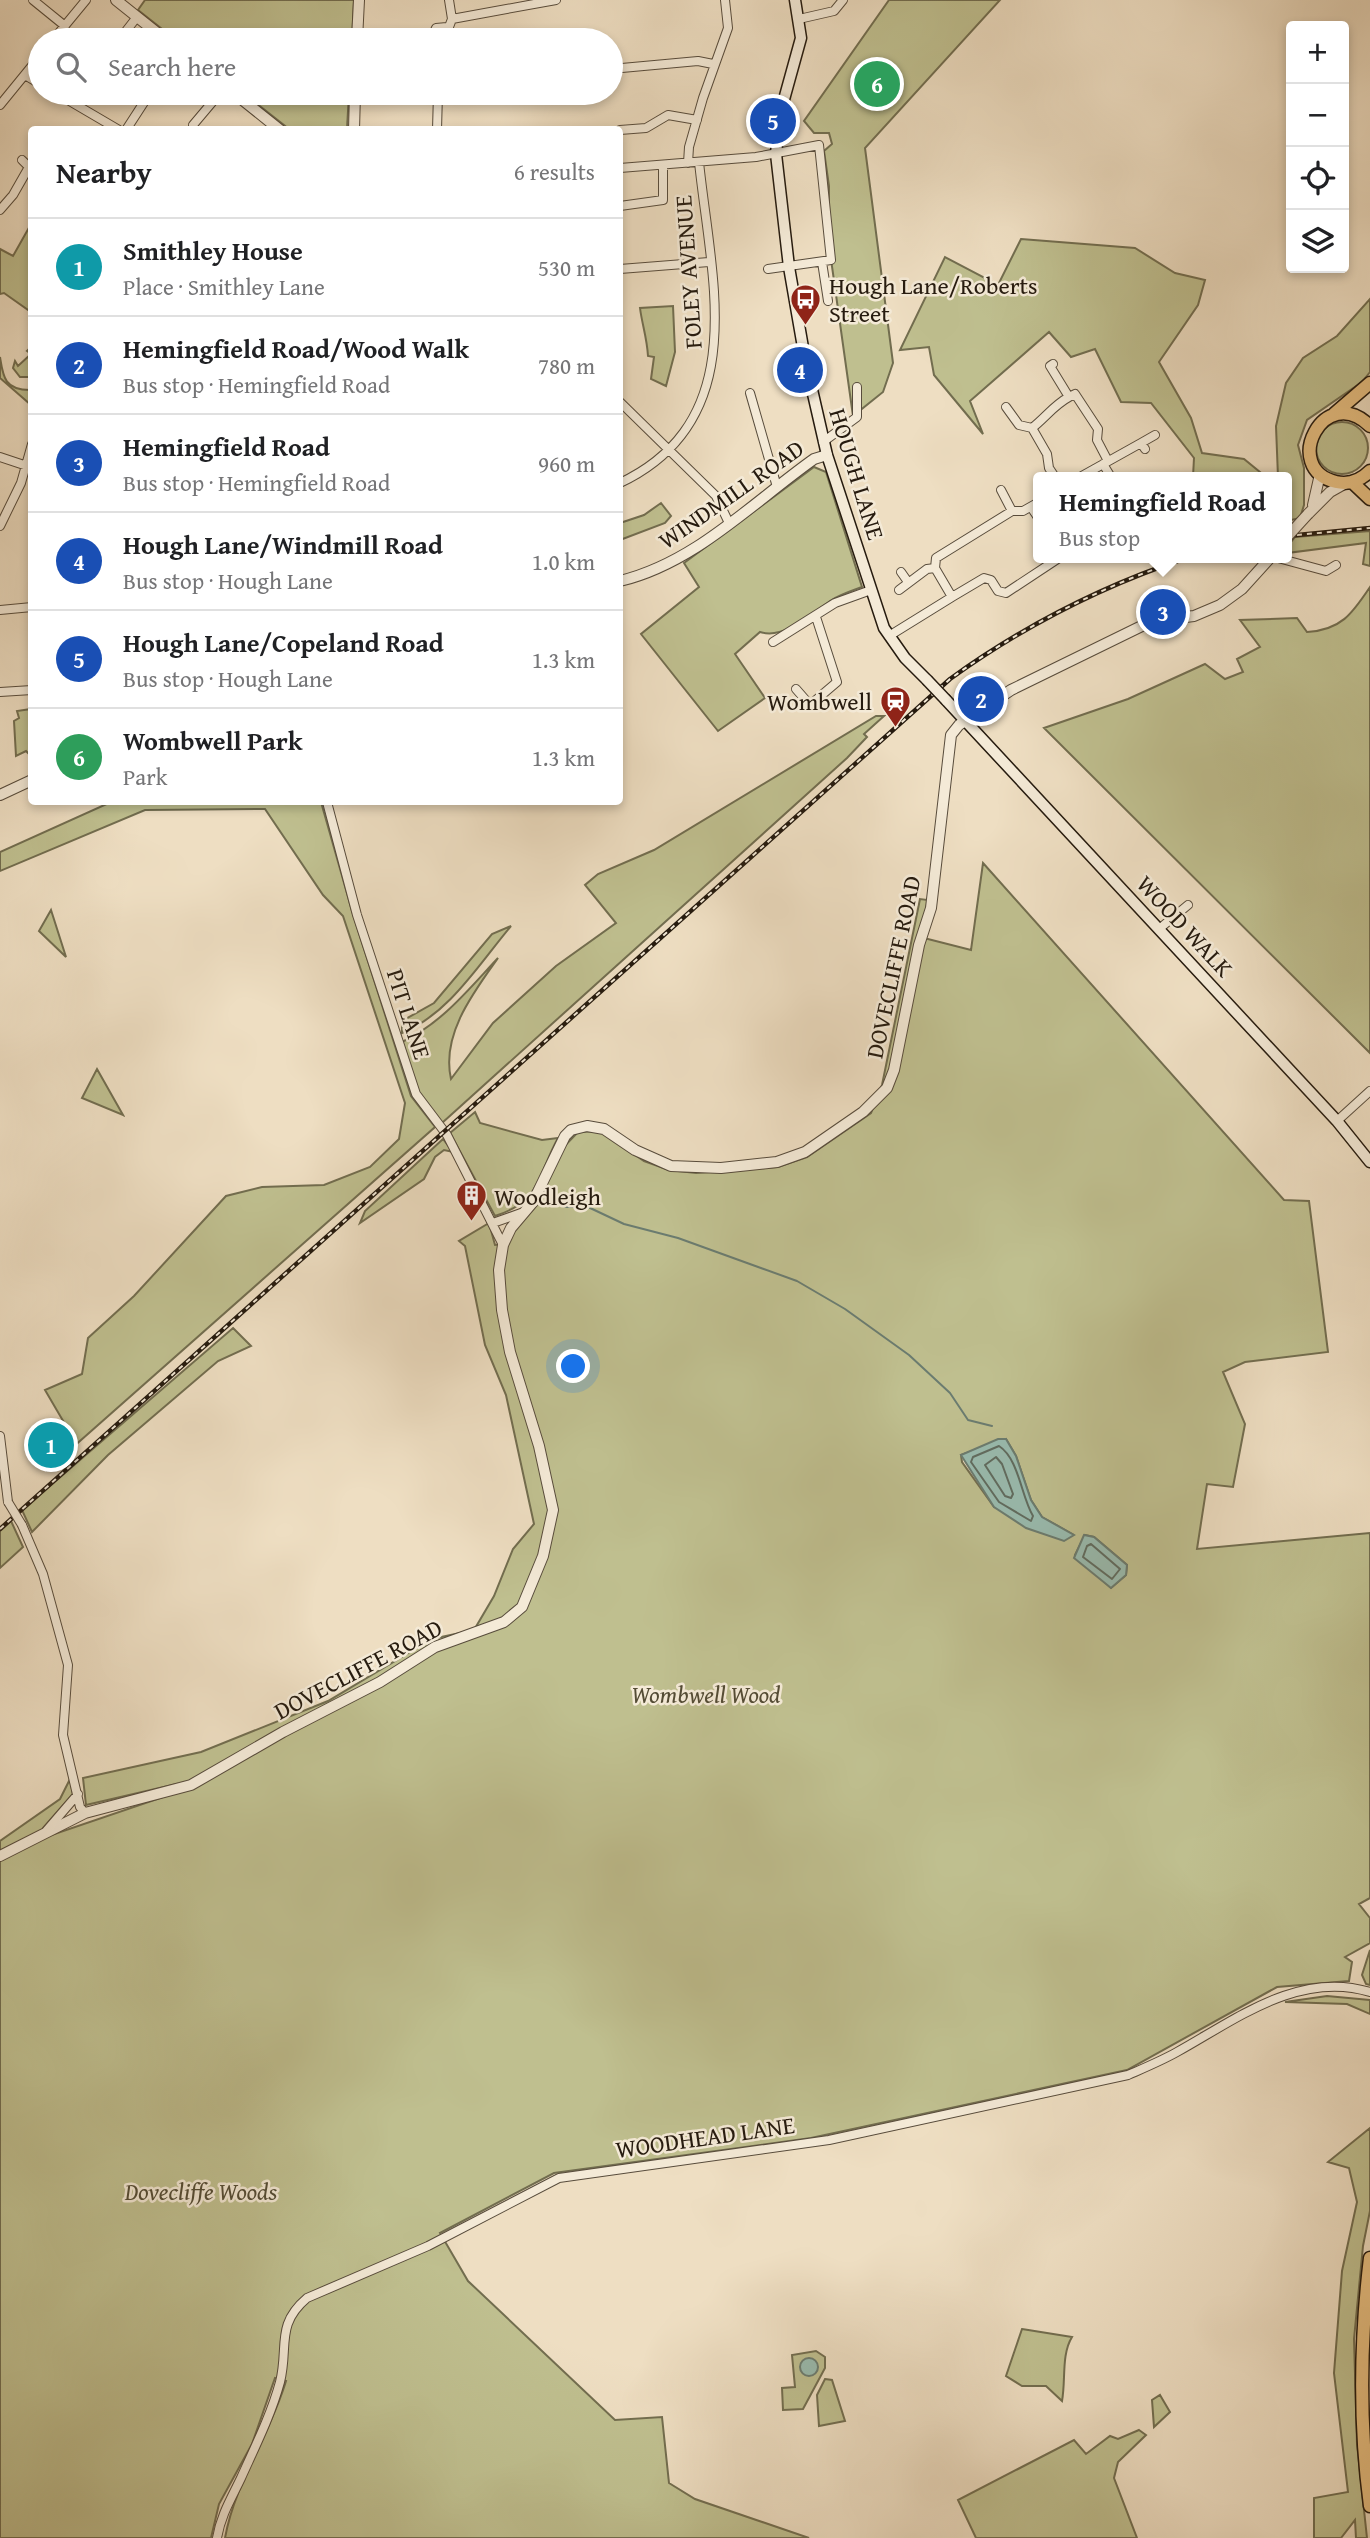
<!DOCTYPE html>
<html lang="en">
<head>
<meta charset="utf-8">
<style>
	body { margin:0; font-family:"Gentium Book Plus",serif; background:#f2f2f2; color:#202124 }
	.controls { position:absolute; right:21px; top:21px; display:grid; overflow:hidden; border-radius:7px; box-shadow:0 4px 10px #0003 }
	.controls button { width:63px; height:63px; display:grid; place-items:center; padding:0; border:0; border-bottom:2px solid #e0e0e0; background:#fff; color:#202124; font:35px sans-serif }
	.you { position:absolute; left:574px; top:1367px; width:24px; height:24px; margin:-18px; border:5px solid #fff; border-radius:50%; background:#1a73e8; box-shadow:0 0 0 10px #1a73e833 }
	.badge { display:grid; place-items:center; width:46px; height:46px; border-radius:50%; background:#8f2418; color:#fff; font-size:23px; font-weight:700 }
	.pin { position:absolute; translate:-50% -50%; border:4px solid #fff; box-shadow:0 2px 7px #0006 }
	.popup { position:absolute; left:1033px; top:472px; width:259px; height:91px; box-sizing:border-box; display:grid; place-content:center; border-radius:7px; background:#fff; filter:drop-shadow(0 2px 5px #0005); font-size:23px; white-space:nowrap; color:#757577 }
	.popup b { font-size:26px; color:#202124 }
	.popup::after { content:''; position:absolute; left:50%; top:100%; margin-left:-14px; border:14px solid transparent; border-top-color:#fff }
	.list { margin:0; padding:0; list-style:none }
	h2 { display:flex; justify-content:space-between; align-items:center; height:91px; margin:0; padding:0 28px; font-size:30px }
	h2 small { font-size:23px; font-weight:400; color:#757577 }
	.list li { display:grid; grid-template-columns:46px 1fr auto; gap:21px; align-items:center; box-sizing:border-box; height:98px; padding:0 28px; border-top:2px solid #e0e0e0 }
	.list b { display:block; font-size:26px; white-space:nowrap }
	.list p { margin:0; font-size:23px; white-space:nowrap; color:#757577 }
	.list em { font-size:23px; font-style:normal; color:#757577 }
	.icon { flex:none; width:38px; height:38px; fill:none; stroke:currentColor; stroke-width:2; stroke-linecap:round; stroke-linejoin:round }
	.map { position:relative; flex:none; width:1370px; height:2538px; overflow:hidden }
	.search { position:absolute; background:#fff; box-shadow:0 4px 10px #0003; left:28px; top:28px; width:595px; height:77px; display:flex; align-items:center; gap:18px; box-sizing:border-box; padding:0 24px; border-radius:38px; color:#757577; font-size:26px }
	.panel { position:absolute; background:#fff; box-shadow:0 4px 10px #0003; left:28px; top:126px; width:595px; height:679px; border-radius:7px }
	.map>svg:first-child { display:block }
	.green { fill:#bfbf8f; stroke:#726d4f; stroke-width:2; fill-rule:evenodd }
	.water { fill:#99bcb0; stroke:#6b7c70; stroke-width:2 }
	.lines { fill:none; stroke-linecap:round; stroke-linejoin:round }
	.shore { stroke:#606c60; stroke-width:2 }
	.stream { stroke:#6b7c70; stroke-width:2 }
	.minor-casing { stroke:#584c3c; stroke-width:10 }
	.tertiary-casing { stroke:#584c3c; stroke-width:12 }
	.secondary-casing { stroke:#261b0f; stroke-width:13 }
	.trunk-casing { stroke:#261b0f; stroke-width:15 }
	.minor { stroke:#f4ead7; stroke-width:8 }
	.tertiary { stroke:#f4ead7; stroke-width:10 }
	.secondary { stroke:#f4ead7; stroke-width:10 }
	.trunk { stroke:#e7bf81; stroke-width:12 }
	.rail-casing { stroke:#261b0f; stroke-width:4.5 }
	.rail { stroke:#f4ead7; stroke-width:2; stroke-dasharray:5; stroke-linecap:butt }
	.minor-bridge-casing { stroke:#584c3c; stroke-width:10; stroke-linecap:butt }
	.tertiary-bridge-casing { stroke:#584c3c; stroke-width:12; stroke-linecap:butt }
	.secondary-bridge-casing { stroke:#261b0f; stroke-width:13; stroke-linecap:butt }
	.minor-bridge { stroke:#f4ead7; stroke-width:8 }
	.tertiary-bridge { stroke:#f4ead7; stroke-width:10 }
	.secondary-bridge { stroke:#f4ead7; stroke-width:10 }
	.labels { text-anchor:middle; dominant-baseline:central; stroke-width:5; stroke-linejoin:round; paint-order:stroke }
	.street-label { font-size:24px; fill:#261b0f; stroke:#f4ead7 }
	.poi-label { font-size:24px; fill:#261b0f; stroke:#f4ead7; text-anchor:start }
	.park-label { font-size:24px; font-style:italic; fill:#544c35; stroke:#f4ead7 }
</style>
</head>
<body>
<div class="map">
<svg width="1370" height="2538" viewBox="0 0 1370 2538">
	<rect width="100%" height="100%" fill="#eedec2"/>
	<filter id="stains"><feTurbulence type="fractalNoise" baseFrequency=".00286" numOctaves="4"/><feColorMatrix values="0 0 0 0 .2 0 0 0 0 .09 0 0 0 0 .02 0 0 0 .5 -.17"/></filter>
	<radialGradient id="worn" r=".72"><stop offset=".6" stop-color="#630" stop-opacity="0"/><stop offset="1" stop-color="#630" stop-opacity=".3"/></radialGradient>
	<path class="green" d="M145,0H354L352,40H176L138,10Z
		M889,0H1000L865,148L893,363L883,392L853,416L829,245V186L824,151L832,144L829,133H814L804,121Z
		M243,93H349L347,129H289Z
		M31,224V312L4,293L0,294V249L13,256Z
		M1021,239L1135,248L1175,273L1205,280L1198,305L1159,362L1191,418L1202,453L1244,459L1266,477H1193L1194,458L1151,403L1121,402L1095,349L1071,357L1049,332L970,401L983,434L934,375L929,347L900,350L945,257L998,285Z
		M1370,299V372L1362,382L1307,420L1298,445L1304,468V505L1300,518L1287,521V477H1278L1276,426L1286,383L1303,358L1337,336Z
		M673,306L675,352L666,386L651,379L654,357L648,356C647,338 642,324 640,308Z
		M31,347H32L31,377H20L13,368L15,361L18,366L31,354L27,351Z
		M0,357C3,376 4,390 30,390L31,385V405L0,378Z
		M1316 448a26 26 0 1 1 52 0a26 26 0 1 1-52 0Z
		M814,467L826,472L862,587C851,591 839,595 830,601C811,614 784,640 760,632L735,654L765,698L718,731L641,634L699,587L684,563Z
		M661,503L671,516L665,523L620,540V523L644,515Z
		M1370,531V566L1363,564L1366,543L1287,553V547L1295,537Z
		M1370,587V1053L1044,728L1128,699L1205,664L1225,679L1243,672L1237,659L1260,647L1240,620L1297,618L1307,632C1341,630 1352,614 1370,587Z
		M31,709V756L26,751L16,756L14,721L19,718L17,711Z
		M876,716H884L864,734L867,737L847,758L442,1123L418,1092L402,1042C442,1023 468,990 498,958C473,993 441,1035 451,1079L493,1023L556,966L616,923L585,885L598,874L654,850Z
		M111,802H321L352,911L411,1096L435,1127L46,1471L69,1431L45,1390L82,1374L88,1338L134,1296L226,1196L262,1187L324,1185L370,1167L399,1139L405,1103L343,916L323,895L265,809L145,810L0,871V852Z
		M983,863L1284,1200L1309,1201L1328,1352L1245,1362L1223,1372L1245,1424L1233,1487L1207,1484L1197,1549L1370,1533V1898L1359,1904L1370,1918V1943L1345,1957L1352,1962L1349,1981L1277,1987L1127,2070L811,2138L554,2173L440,2233L468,2281L615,2420L662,2417L669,2483L695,2499L809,2538H225C235,2482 270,2435 286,2381L275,2378L252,2444L219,2504L211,2538H0V1841L60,1799L70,1779L73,1794L43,1828L40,1839L181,1791L177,1784L86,1805L83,1778L201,1752L328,1701L432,1639L474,1630L494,1596L513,1549L534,1524L506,1395L485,1345L465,1246L459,1241L489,1223L495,1245L504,1244L556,1155L578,1132L601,1131L644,1161L669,1170L696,1173L778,1167L807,1157L871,1113L882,1085L920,899L928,900L920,937L971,950ZM1006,1439L1016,1456L1031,1500L1042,1517L1074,1535L994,1507L962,1462L961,1455ZM1085,1535L1094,1537L1127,1565L1126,1575L1111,1588L1075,1555Z
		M51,910L66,957L39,931Z
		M511,926C479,964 449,1014 402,1033V1021L434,1003L492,934Z
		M97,1069L123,1115L82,1098Z
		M475,1112L480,1123L542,1140L558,1138C537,1176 542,1201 495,1216L450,1133Z
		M443,1139L453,1152L444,1150L435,1157L424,1179L360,1223L365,1211Z
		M233,1328L251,1346L218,1361L108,1455L32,1532L22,1510Z
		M11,1521L23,1547L0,1568V1531Z
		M1370,1950V1985L1366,1984L1362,1975Z
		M1327,1996L1370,2000V2014L1347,2004L1285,2002Z
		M1370,2128V2211L1363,2246L1354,2339L1357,2444L1367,2538H1356L1355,2520L1341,2538H1314V2498L1348,2492L1334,2373L1342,2271L1357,2202L1349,2168L1328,2162Z
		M1022,2329L1072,2337C1061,2355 1066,2380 1062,2401L1046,2386H1022L1006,2376Z
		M816,2351L825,2357V2368L803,2409L783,2410L782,2388L795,2387L792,2355Z
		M825,2379L832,2380L845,2421L819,2426L817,2395Z
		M1160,2395L1170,2412L1154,2427L1152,2400Z
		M1139,2430L1146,2435L1118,2462L1114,2478L1137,2538H976L958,2500L1074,2440L1086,2454L1110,2436L1118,2439Z"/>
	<path class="water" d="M998,1439H1006L1016,1456L1031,1500L1042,1517L1074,1535L1064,1541L1026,1528L994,1507L961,1455Z
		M1084,1535L1094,1537L1127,1565L1126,1575L1111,1588L1074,1558Z
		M800 2367a9 9 0 1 1 18 0a9 9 0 1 1-18 0Z"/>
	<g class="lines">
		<path class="shore" d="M999,1446C1019,1459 1021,1496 1033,1516L1031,1521L999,1502L971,1462L973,1457Z
			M996,1457L1002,1464L1013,1494L1011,1498L1005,1496L985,1465Z
			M1091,1544L1120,1569L1112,1579L1083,1557L1087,1546Z"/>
		<path class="stream" d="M550,1202L567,1207H588L624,1224L678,1238L797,1281L845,1309L909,1355L950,1393L968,1420L992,1426"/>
		<defs>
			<path id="minor" d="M33,0L65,26
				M449,0L452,19
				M799,19L834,11L843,0
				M53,40L86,0
				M119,40L137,17
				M431,40L436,28L447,27
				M444,40L452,19L556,0
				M611,69L698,61L713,64
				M25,75L40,84
				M56,93L119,130
				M0,105L40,56
				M193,125L220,93
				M126,130L150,93
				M437,130L438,93
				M620,130L646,128L668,115L697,120
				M688,163L689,147L703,98L728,28L725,0
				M620,168L756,157L819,145L831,260L768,269
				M620,206L663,200V165
				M0,210L13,195L29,167L22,160
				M822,262L828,301
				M620,269L709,262
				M750,393L777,487
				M1069,397L1075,394L1098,429L1097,440L1108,461
				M620,402L716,496L729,523
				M1006,407L1019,425L1032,428
				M1032,428C1046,417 1054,405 1069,397L1050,366L1053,364
				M1032,428L1047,454L1049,468L1055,477
				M823,442L857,417V387
				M1141,443L1155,435
				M0,457L27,466
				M1103,464L1111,477
				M1080,477L1141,443L1145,449
				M1172,477H1176
				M620,483C753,420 711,279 699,162
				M1001,490L1012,511
				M1031,507L1039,519
				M0,526L21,483L32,444
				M1278,558L1326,571L1336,565
				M935,568L936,558L1012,511H1023L1039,502
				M901,572L908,582
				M899,590L927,569L935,568
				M952,597L984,578L991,580L998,591L1006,593L1059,558
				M0,610L32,607
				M889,636L952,597L935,568
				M773,642L835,603L871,590
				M796,689L810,705L837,682L816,617
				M0,692L32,690
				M327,802L357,915L416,1094L447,1135L503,1245
				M1159,929L1188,905
				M1337,1121L1370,1091
				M493,1223L521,1213
				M0,1436L8,1502
				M22,1525L43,1574L68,1665L63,1735L80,1807L85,1813
				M47,1830L78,1794
				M217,2538C221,2515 231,2499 241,2478C255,2447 271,2415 280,2382C289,2347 275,2325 307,2298L428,2246L559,2178L829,2140L1128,2075C1144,2068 1161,2061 1177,2052C1235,2020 1299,1970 1370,1992"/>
			<path id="tertiary" d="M116,0L166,40
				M357,40L359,0
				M234,93L280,130
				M354,130L355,93
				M1313,505L1320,474
				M1308,514L1330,492L1346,483
				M620,581C695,563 752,503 814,459L827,455
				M0,795L32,780
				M0,1856L85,1813L191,1785L283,1732L380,1682L435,1647L504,1622L522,1607L543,1556L553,1510L539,1446L510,1352L502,1310L499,1270L503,1245L511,1228L533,1202L565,1136L571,1130L587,1126L604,1129L635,1150L671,1166L721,1168L777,1162L805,1152L863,1112L887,1088L894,1070L919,945L931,908L951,735L959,725L1011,690L1152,621L1194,616L1220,605L1242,589L1270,558"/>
			<path id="secondary" d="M795,0L801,38L780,114L776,154L789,267L805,359L827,455L884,628L905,658L927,680
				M946,700L1337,1121L1370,1162"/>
			<path id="trunk" d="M1334,414L1370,383
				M1370,426C1324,381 1280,469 1336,482C1349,485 1361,480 1370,471
				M1352,482L1370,499
				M1370,2258C1360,2341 1359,2424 1370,2506"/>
		</defs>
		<use href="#minor" class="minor-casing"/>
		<use href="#tertiary" class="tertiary-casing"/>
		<use href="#secondary" class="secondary-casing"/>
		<use href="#trunk" class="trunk-casing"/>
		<use href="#minor" class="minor"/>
		<use href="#tertiary" class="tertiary"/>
		<use href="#secondary" class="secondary"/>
		<use href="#trunk" class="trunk"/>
		<defs>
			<path id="rail" d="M1287,536L1370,528
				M0,1529L950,679C1022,627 1102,586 1186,558"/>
		</defs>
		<use href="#rail" class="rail-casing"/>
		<use href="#rail" class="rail"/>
		<defs>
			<path id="minor-bridge" d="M8,1502L22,1525"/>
			<path id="tertiary-bridge" d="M1287,537L1308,514"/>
			<path id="secondary-bridge" d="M927,680L946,700"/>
		</defs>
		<use href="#minor-bridge" class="minor-bridge-casing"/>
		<use href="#tertiary-bridge" class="tertiary-bridge-casing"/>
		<use href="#secondary-bridge" class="secondary-bridge-casing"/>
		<use href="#minor-bridge" class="minor-bridge"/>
		<use href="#tertiary-bridge" class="tertiary-bridge"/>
		<use href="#secondary-bridge" class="secondary-bridge"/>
	</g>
	<defs>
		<symbol id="bus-pin" viewBox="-11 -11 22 30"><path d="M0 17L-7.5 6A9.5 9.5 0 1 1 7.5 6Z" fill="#8f2418" stroke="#f4ead7"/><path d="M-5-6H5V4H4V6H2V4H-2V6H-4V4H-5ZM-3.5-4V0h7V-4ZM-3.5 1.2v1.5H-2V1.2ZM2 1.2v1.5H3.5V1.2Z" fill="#fff"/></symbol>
		<symbol id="station-pin" viewBox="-11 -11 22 30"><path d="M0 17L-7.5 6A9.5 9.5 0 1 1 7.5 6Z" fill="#8f2418" stroke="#f4ead7"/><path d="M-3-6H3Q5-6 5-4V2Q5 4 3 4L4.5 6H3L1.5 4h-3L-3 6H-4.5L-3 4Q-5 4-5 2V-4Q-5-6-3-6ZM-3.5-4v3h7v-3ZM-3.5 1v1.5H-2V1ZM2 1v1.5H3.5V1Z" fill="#fff"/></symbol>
		<symbol id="building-pin" viewBox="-11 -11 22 30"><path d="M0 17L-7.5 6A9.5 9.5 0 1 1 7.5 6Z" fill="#8f2418" stroke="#f4ead7"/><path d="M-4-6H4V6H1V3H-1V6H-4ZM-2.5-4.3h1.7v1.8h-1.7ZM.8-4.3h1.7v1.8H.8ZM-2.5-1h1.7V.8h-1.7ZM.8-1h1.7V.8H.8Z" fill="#fff"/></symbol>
	</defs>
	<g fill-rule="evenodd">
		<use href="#bus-pin" x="788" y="282" width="35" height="47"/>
		<use href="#station-pin" x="878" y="684" width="35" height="47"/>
		<use href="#building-pin" x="454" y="1178" width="35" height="47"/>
	</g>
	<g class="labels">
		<g class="street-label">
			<text transform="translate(688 272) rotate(-94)">FOLEY AVENUE</text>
			<text transform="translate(857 474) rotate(73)">HOUGH LANE</text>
			<text transform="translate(731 494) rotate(-35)">WINDMILL ROAD</text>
			<text transform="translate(1185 926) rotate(47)">WOOD WALK</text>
			<text transform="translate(893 967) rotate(-78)">DOVECLIFFE ROAD</text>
			<text transform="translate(409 1014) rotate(72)">PIT LANE</text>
			<text transform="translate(358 1669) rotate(-28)">DOVECLIFFE ROAD</text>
			<text transform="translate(705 2137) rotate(-8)">WOODHEAD LANE</text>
		</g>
		<g class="poi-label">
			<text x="829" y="285">Hough Lane/Roberts<tspan x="829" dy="28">Street</tspan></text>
			<text x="872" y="701" text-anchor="end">Wombwell</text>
			<text x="494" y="1196">Woodleigh</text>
		</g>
		<g class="park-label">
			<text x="706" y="1694">Wombwell Wood</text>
			<text x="201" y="2191">Dovecliffe Woods</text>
		</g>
	</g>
	<rect width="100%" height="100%" filter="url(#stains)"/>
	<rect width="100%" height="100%" fill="url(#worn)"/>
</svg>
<div class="controls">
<button>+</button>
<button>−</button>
<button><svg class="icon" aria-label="locate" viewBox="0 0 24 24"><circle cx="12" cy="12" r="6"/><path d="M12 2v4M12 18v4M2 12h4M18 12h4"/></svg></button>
<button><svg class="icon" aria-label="layers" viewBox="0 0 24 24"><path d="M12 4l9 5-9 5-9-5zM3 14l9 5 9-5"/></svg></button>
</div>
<div class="you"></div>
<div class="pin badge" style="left:51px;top:1445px;background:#0f9aa8">1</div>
<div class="pin badge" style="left:981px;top:699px;background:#1a4fb4">2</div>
<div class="pin badge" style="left:1163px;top:612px;background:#1a4fb4">3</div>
<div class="popup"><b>Hemingfield Road</b>Bus stop</div>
<div class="pin badge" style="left:800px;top:370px;background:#1a4fb4">4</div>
<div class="pin badge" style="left:773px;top:121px;background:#1a4fb4">5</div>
<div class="pin badge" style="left:877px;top:84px;background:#2e9e5b">6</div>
<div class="search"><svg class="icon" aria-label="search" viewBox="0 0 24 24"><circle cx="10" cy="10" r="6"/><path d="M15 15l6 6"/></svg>Search here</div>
<section class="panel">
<h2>Nearby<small>6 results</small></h2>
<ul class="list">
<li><span class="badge" style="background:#0f9aa8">1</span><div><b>Smithley House</b><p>Place · Smithley Lane</p></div><em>530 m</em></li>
<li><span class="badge" style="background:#1a4fb4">2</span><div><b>Hemingfield Road/Wood Walk</b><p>Bus stop · Hemingfield Road</p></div><em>780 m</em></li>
<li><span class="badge" style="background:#1a4fb4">3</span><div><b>Hemingfield Road</b><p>Bus stop · Hemingfield Road</p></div><em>960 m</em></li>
<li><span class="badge" style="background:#1a4fb4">4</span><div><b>Hough Lane/Windmill Road</b><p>Bus stop · Hough Lane</p></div><em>1.0 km</em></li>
<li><span class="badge" style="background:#1a4fb4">5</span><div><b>Hough Lane/Copeland Road</b><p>Bus stop · Hough Lane</p></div><em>1.3 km</em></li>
<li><span class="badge" style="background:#2e9e5b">6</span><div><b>Wombwell Park</b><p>Park</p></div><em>1.3 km</em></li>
</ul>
</section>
</div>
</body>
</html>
